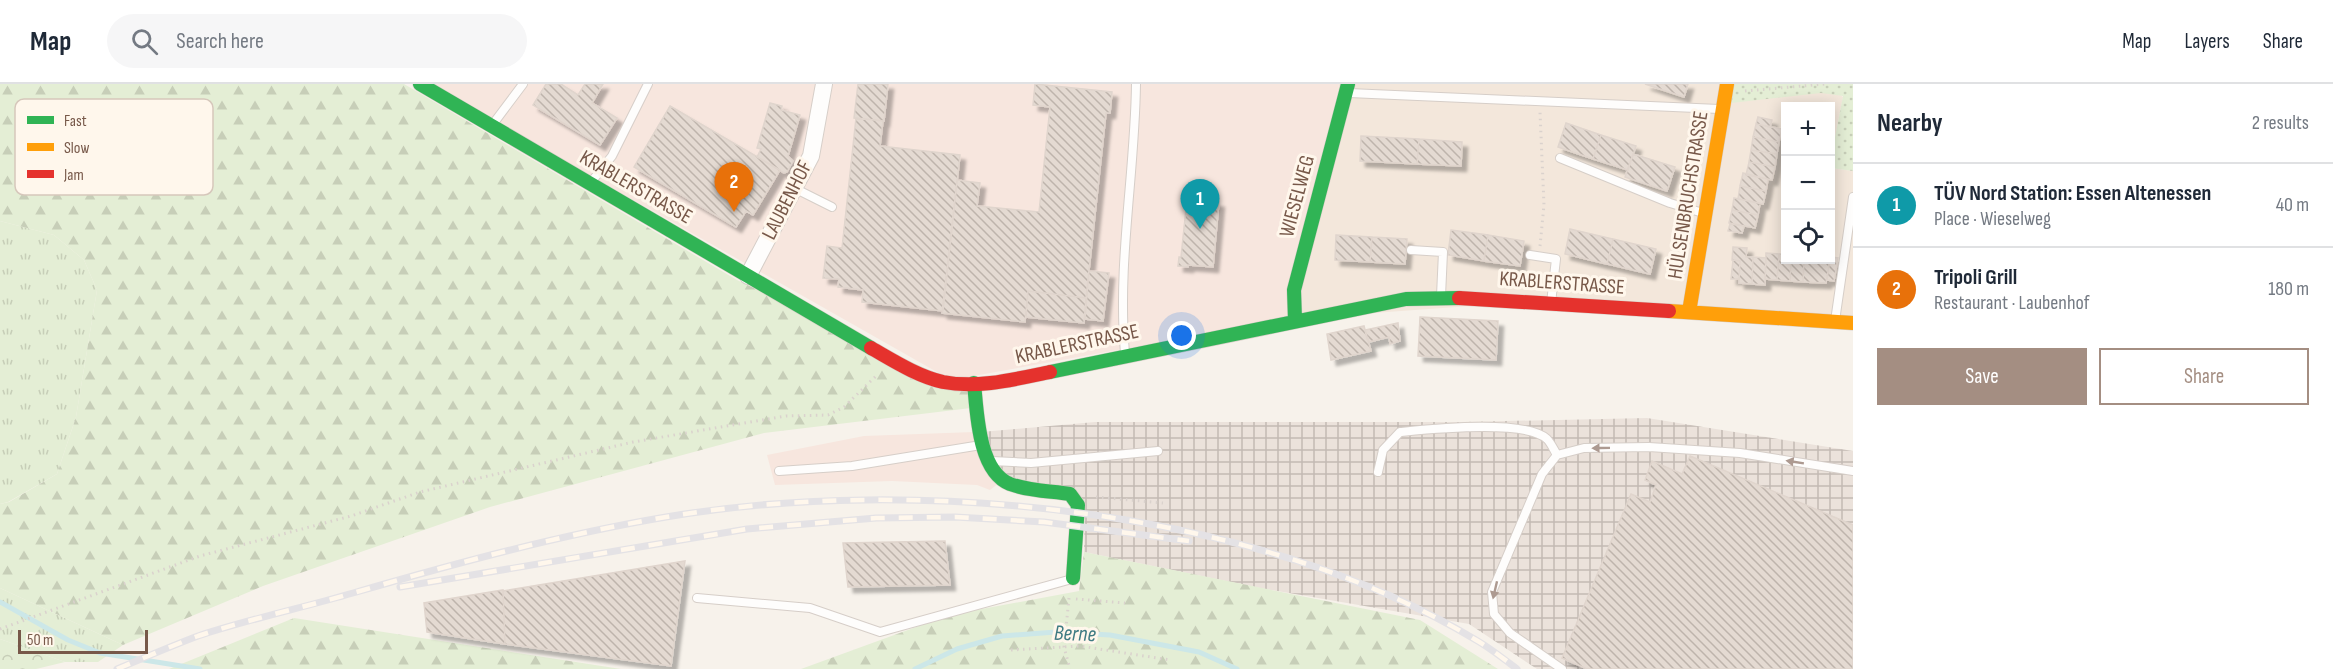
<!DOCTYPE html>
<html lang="en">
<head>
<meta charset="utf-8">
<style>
	body { margin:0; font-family:"Sofia Sans Condensed",sans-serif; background:#f6f6f7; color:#1f2937 }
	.controls { position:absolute; right:18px; top:18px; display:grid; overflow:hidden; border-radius:0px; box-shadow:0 3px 15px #0003 }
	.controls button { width:54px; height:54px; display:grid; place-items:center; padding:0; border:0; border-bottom:2px solid #e0e1e3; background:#fff; color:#1f2937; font:30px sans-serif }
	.scale { position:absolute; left:18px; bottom:15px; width:130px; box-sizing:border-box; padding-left:6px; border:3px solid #775849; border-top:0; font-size:16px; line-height:21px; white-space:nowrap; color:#775849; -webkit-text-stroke:4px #fff7ec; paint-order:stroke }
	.you { position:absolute; left:1182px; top:252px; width:21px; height:21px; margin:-15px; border:4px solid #fff; border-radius:50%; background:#1a73e8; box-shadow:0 0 0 9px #1a73e833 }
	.badge { display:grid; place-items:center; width:39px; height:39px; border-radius:50%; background:#a48e82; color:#fff; font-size:20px; font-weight:700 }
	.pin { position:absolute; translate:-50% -50px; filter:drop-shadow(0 2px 3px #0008) }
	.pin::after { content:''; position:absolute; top:32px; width:21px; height:18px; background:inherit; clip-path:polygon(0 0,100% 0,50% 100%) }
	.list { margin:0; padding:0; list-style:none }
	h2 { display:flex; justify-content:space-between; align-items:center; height:78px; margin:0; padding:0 24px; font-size:26px }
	h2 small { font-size:20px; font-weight:400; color:#747a83 }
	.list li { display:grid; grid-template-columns:39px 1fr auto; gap:18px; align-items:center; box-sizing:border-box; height:84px; padding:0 24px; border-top:2px solid #e0e1e3 }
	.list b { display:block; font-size:22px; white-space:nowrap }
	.list p { margin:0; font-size:20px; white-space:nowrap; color:#747a83 }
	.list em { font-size:20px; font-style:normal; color:#747a83 }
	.actions { display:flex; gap:12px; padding:18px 24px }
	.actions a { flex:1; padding:14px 0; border:2px solid #a48e82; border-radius:0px; text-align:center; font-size:21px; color:#a48e82 }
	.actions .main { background:#a48e82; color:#fff }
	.icon { flex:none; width:33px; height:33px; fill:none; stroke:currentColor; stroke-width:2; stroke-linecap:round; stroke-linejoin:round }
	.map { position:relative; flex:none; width:1853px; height:585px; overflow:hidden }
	header { display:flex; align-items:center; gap:36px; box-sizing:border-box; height:84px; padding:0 30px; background:#fff; border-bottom:2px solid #e0e1e3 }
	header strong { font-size:28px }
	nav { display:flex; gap:33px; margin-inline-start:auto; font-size:21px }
	.search { width:420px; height:54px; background:#f6f6f7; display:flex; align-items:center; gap:15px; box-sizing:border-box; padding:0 21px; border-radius:33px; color:#747a83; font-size:22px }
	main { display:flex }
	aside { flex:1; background:#fff }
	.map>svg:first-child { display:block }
	.residential { fill:#f3e7db }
	.commercial { fill:#f7e6de }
	.industrial { fill:url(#industrial-grid) }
	.grass { fill:url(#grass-tufts) }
	.forest { fill:url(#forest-firs) }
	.park { fill:url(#park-crowns) }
	.garden { fill:url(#garden-dots) }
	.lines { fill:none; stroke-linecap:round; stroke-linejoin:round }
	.stream { stroke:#cce7e8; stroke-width:5 }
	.building { fill:url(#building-back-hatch); stroke:#e0d5cd; stroke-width:1.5; filter:url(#shadow) }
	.lane-casing { stroke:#d6cec8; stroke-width:10 }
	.street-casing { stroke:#d6cec8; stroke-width:18 }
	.fast-casing { stroke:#d7cec7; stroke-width:15 }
	.slow-casing { stroke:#d7cec7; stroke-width:15 }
	.jam-casing { stroke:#d7cec7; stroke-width:15 }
	.path { stroke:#dad2cd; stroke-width:3; stroke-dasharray:1.5 4.5; stroke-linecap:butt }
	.lane { stroke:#fefdfc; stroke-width:8 }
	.street { stroke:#fefdfc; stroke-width:16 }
	.fast { stroke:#30b455; stroke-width:14 }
	.slow { stroke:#ff9f0a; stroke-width:14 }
	.jam { stroke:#e5322d; stroke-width:14 }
	.rail-casing { stroke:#e4e2e5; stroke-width:7 }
	.rail { stroke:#fff7ec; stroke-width:4.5; stroke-dasharray:14; stroke-linecap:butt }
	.oneway { fill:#ad9a91 }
	.labels { text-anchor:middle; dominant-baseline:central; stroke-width:6; stroke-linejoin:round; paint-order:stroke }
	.street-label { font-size:21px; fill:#775849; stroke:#fff7ec }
	.water-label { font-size:22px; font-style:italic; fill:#3f7b83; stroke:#fff7ec }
	.key { fill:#fff7ec; stroke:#d6c7bb; stroke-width:1.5 }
	.key-label { font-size:16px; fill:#775849 }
</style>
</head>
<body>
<header>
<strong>Map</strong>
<div class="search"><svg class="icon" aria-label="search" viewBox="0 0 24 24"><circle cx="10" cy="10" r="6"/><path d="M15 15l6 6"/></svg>Search here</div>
<nav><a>Map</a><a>Layers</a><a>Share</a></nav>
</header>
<main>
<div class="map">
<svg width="1853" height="585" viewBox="0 0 1853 585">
	<defs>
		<pattern id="industrial-grid" width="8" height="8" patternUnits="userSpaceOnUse" patternTransform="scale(1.5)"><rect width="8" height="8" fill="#ebe2db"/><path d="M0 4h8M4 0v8" fill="none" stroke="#c3bab4"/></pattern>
		<pattern id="grass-tufts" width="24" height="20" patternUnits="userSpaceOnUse" patternTransform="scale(1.5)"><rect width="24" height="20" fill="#e4eed5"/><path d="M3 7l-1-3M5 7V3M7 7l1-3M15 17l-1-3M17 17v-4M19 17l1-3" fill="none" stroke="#c7ceb8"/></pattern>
		<pattern id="forest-firs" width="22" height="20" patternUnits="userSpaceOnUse" patternTransform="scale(1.5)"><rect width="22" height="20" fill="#e4eed5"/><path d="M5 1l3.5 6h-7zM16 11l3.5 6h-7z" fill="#c7ceb8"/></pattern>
		<pattern id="park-crowns" width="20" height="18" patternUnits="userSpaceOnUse" patternTransform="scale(1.5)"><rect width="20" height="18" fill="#e4eed5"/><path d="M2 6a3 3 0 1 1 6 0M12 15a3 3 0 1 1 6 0" fill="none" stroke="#c7ceb8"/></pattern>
		<pattern id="garden-dots" width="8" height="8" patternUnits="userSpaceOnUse" patternTransform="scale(1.5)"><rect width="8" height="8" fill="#e4eed5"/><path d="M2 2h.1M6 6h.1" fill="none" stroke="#c7ceb8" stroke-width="1.8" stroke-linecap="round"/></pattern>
		<pattern id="building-back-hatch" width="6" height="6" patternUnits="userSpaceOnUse" patternTransform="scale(1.5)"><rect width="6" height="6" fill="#e4dad2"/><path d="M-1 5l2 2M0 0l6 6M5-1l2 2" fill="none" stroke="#beb4ac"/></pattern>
		<filter id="shadow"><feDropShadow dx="5.5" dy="5.5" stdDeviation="1.5" flood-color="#0004"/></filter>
	</defs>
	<rect width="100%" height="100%" fill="#f7f2eb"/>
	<path class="residential" d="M1339,0H1823L1843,13L1831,74L1830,22H1786V176H1830L1831,84L1853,87V234L1553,216L1290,235Z"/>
	<path class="commercial" d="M429,0H1339L1290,235L951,296Z
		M974,348L999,399L990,406L977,401L892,397L775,401L767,371L864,352Z"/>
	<path class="industrial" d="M1647,334L1853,367V585H1537L1469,540L1265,505L1084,468L1085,422L1006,393L981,348L1095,338H1461Z"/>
	<path class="grass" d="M0,137L54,151L84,176L97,206L76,333L57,390L8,418L0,420Z
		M0,504L123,561L98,578H65L0,555Z"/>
	<path class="forest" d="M0,0H404L737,196L969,305L971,324L764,349L490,423L263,502L123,561L0,504V420L9,418L57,390L76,333L97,206L84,176L54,151L0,137Z
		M1084,468L1420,536L1498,585H801L949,531L1079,507Z
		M294,534L621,585H169Z"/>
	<path class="park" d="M0,555L65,578L36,585H0Z"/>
	<path class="garden" d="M1734,0H1853V87L1831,84V74L1843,12L1821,9L1731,19Z"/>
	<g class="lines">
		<path class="stream" d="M0,518L68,556L100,569L200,585
			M915,585L957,565L1002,552L1056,548L1110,551L1199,568L1237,585"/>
	</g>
	<path class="building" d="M546,0H561L578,11L585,0H603L592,19L617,34L600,61L533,21Z
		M858,0H888L884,37L854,34Z
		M1035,0L1112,8L1110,29H1106L1086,214L1028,207L1025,238L942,229L957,96L980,99L977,122L1039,128L1050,23L1033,21Z
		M1645,0H1688L1684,13Z
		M770,19L782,22L781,26L800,31L788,72L793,77L787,88L784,89L757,73L761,65L757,64Z
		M670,22L780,86L753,131L746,127L736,143L634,83Z
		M1758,33L1772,36L1770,43L1756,40Z
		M856,34L883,37L880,62L960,71L943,227L862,218L863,206L838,203L839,195L823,194L827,162L842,164Z
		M1566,39L1601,51L1593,75L1558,63Z
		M1756,40L1782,45L1779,58L1753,53Z
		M1601,51L1636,62L1628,86L1593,75Z
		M1361,52L1419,55L1417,80L1360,77Z
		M1753,53L1779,58L1777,70L1751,66Z
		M1419,55L1462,58L1461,82L1417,80Z
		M1751,66L1777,70L1775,83L1749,78Z
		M1633,70L1675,83L1667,107L1625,93Z
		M1749,78L1775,83L1772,96L1746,91Z
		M1743,89L1768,95L1766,107L1740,102Z
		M1740,102L1766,107L1763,120L1738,115Z
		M1734,114L1760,119L1758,131L1732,126Z
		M1187,115L1219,118L1213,183L1188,181V183L1178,182L1179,173H1181Z
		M1732,126L1758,131L1755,144L1729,139Z
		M1730,140L1744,142L1742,149L1728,147Z
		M1570,145L1613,155L1607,180L1565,170Z
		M1451,146L1488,151L1484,177L1448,171Z
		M1336,151L1372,153L1370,178L1335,176Z
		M1488,151L1524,157L1520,182L1484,177Z
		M1372,153L1407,155L1405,180L1370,178Z
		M1613,155L1656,165L1650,190L1607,180Z
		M1733,163L1747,164L1746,173H1753L1752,200L1739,199L1740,177L1733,176H1732Z
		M1766,169L1779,170L1777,196L1765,195Z
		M1779,170H1786V176H1791L1790,197L1777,196Z
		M1753,173L1766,174L1765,201L1752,200Z
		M1830,173L1838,174L1834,197L1827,196Z
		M1733,176L1740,177L1739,195H1731Z
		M1791,176H1804L1803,198L1790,197Z
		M1804,176H1830L1826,199L1803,198Z
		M1089,187L1109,189L1103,237L1085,235Z
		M1028,207L1086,214L1084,239L1026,233Z
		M1420,233L1498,237L1496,276L1418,272Z
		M1398,239L1400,257L1390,260L1389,253L1369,258L1368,254L1367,255L1365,246Z
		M1364,242L1371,267L1331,276L1327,250Z
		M1690,372L1853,441V585H1587L1562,574L1631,410L1650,418L1656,401L1645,396L1652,377L1682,390Z
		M945,457L950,501L848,503L843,459Z
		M685,477L671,582L505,560L503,507Z
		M503,506L505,560L427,548L424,519Z"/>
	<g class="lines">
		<defs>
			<path id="lane" d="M1349,9L1719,25
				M493,40L523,0
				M1560,74L1670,119L1703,129
				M592,97L612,72L648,0
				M794,104L832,123
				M1411,166L1443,168L1441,212
				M1530,171L1556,175L1551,219
				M1835,237L1853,113
				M1125,269C1117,180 1135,89 1136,0
				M992,377L1031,379L1158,367
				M779,387L852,382L981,361
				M1378,388L1383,366L1400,348C1431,345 1525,335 1547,355C1551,359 1554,366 1557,371
				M697,514L810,524L880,548L1072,495
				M1562,585L1510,549L1494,530L1492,508L1542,390L1557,371L1584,364L1649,363L1740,369L1853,387"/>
			<path id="street" d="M748,192L811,72L824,0"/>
			<path id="fast" d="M420,0L871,264
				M1295,236L1294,206L1348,0
				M1050,288L1406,215L1459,214
				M974,299C977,328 978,387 1010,400C1029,407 1050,407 1070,410L1078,421L1073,494"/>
			<path id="slow" d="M1669,227L1853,239
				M1689,228L1727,0"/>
			<path id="jam" d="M1459,214L1669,227
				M871,264C894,277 917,292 943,298C978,305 1016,295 1050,288"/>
		</defs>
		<use href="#lane" class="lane-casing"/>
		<use href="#street" class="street-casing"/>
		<use href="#fast" class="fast-casing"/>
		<use href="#slow" class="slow-casing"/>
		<use href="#jam" class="jam-casing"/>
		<path class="path" d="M1745,7L1825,0
			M1540,162L1544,121L1540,28
			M1096,413L1163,419
			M1069,514L1064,563L1070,585
			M1076,515L1125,519
			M0,545L200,472L351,432L420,408L633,358L786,332L828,331L844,323L877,291
			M1011,566L1080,562L1170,576"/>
		<use href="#lane" class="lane"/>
		<use href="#street" class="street"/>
		<use href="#fast" class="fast"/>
		<use href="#slow" class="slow"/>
		<use href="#jam" class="jam"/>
		<defs>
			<path id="rail" d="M400,503L747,445L876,434L955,433L1044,438L1189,457
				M117,585C144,574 171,562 198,552C249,535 302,524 353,509C457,479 559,451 666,433C914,391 1257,424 1476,556C1490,564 1504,575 1517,585"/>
		</defs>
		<use href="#rail" class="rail-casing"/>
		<use href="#rail" class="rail"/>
	</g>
	<defs><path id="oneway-solid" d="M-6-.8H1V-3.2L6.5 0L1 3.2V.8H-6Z" transform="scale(1.5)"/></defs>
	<g class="oneway">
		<use href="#oneway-solid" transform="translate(1601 364) rotate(179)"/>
		<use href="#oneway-solid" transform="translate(1795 378) rotate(-171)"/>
		<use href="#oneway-solid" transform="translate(1495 506) rotate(103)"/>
	</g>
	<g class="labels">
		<g class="street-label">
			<text transform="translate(636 103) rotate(30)">KRABLERSTRASSE</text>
			<text transform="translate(1688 111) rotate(-81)">HÜLSENBRUCHSTRASSE</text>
			<text transform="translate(1297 112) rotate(-75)">WIESELWEG</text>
			<text transform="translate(787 116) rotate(-63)">LAUBENHOF</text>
			<text transform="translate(1562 199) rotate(4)">KRABLERSTRASSE</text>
			<text transform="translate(1077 260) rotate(-12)">KRABLERSTRASSE</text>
		</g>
		<g class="water-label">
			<text transform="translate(1075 550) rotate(2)">Berne</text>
		</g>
	</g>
	<rect x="15" y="15" width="198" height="96" rx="9" class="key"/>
	<rect x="27" y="32" width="27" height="8" fill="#30b455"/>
	<rect x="27" y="59" width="27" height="8" fill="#ff9f0a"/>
	<rect x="27" y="86" width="27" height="8" fill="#e5322d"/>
	<g class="key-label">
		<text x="64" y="42">Fast</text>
		<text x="64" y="69">Slow</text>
		<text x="64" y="96">Jam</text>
	</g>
</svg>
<div class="controls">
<button>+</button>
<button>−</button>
<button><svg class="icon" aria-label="locate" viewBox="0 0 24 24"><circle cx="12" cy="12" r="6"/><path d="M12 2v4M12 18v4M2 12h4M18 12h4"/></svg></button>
</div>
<div class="scale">50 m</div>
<div class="you"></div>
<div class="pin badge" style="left:1200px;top:145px;background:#0f9aa8">1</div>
<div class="pin badge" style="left:734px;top:128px;background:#e8710a">2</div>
</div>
<aside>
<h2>Nearby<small>2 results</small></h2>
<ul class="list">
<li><span class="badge" style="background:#0f9aa8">1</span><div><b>TÜV Nord Station: Essen Altenessen</b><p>Place · Wieselweg</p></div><em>40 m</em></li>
<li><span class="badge" style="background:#e8710a">2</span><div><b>Tripoli Grill</b><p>Restaurant · Laubenhof</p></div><em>180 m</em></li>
</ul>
<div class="actions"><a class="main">Save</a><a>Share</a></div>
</aside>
</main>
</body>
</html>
